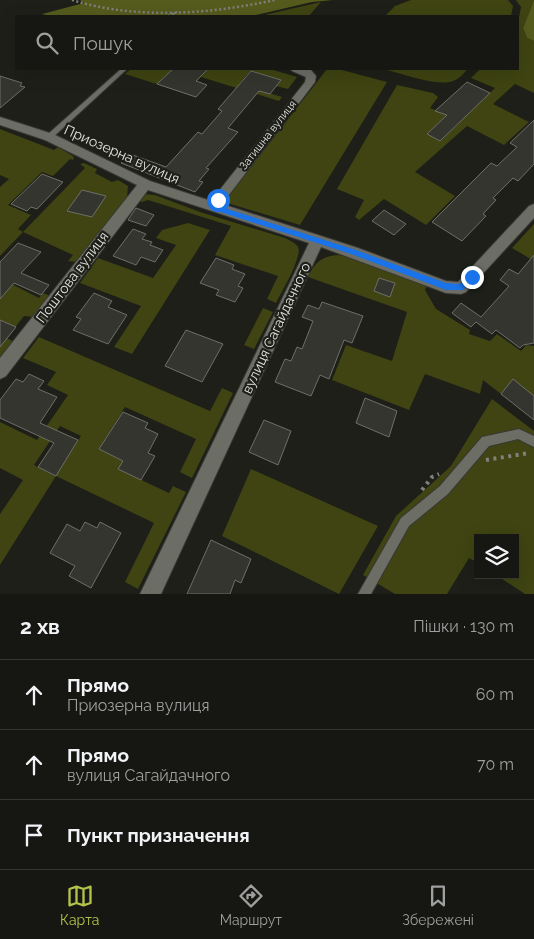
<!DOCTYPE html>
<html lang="uk">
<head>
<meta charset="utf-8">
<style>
	body { margin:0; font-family:Raleway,sans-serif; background:#1f201b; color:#f1f3f6 }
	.controls { position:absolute; right:15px; bottom:15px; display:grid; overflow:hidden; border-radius:0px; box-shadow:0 5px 20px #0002 }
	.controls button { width:45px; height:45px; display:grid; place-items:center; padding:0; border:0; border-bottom:1px solid #353632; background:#161712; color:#f1f3f6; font:25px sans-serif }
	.stop { position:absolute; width:15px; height:15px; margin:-11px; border:4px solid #1a73e8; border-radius:50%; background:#fff }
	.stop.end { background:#1a73e8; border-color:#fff; box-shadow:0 1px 5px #0008 }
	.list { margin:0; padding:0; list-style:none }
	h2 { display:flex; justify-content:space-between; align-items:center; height:65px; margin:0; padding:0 20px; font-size:21px }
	h2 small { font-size:16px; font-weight:400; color:#9e9f9f }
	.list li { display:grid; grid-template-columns:32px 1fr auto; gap:15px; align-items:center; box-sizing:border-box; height:70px; padding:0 20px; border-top:1px solid #353632 }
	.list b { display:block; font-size:19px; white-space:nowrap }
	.list p { margin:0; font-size:16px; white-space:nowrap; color:#9e9f9f }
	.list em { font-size:16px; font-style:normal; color:#9e9f9f }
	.icon { flex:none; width:28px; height:28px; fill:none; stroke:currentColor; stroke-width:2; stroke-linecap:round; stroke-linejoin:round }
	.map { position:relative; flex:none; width:534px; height:594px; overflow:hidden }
	.search { position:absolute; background:#161712; box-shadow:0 5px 20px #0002; left:15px; right:15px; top:15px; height:55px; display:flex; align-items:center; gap:12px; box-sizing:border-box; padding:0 18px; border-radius:0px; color:#9e9f9f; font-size:19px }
	.sheet { height:275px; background:#161712 }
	nav { display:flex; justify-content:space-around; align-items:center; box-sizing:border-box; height:70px; border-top:1px solid #353632; background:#161712; font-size:14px; color:#9e9f9f }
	nav a { display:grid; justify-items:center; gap:2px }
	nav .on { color:#b5c249 }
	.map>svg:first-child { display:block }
	.green { fill:#3f4412; fill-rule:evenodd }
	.forest { fill:#555b1d }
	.building { fill:#33352e; stroke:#6e6f68 }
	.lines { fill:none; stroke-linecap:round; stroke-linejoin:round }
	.lane-casing { stroke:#383834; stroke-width:2 }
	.street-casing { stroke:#383834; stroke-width:2 }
	.path-far1 { stroke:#7f817b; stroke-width:2.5; stroke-dasharray:2 2.5; stroke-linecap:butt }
	.path { stroke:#7f817b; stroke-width:4; stroke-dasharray:3 4.5; stroke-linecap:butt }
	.lane { fill:#6c6d65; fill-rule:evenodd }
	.street { fill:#6c6d65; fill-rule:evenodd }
	.route { fill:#1a73e8 }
	.labels { text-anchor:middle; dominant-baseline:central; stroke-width:4.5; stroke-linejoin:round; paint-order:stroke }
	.far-street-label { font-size:11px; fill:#e3e4e0; stroke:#1d1f18 }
	.street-label { font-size:14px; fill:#e3e4e0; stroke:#1d1f18 }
</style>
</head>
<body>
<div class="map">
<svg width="534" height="594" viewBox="0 0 534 594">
	<rect width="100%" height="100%" fill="#1d1f18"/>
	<path class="green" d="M411,0H508L513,6L511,16H385L395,6Z
		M516,0H534L523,28L527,38L534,41V93L515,84L493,104L529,122L504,145L467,126L415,172L455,196L426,225L384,199L359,220L355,217L364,200L337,189L397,85L433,93L438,97L430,108L447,115L427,134L440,141L495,88L471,78L480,69H518V23L521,7Z
		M321,2L309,16H260Z
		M131,69H270L297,77L288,89L276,86L281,80L250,71L239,84L282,97L279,101L201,77L185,93L125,74Z
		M327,69H338L387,82L300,225L224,202Z
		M383,69H468C463,74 459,79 453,81C436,87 401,73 383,69Z
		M0,129L54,150L58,147L73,156L74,158L73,160L70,159L53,176L42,172L8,205L31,215L18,229L23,232L85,168L80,164L84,163L97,169L95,173L112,182L118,180L128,186L127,197L76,262L68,261L73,255L23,232L0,256V187L9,179L0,175Z
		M144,194L155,195L200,212L285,238C289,240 296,243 298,247C303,256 281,293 276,303L267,299L278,276L215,255L231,226L148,200L142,202L135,199Z
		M188,223L210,230L132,354L114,347L141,306L80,283L98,258L153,278L176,245L156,238L162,230Z
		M534,224V261L512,248Z
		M339,255L352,258L427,286L425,290L436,309L470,330L469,334L490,341L497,334L521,351L526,345L534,346V396L513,380L501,394L483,380L480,394L425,374L409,410L332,380L346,345L392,361L407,312L308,277C315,262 322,256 339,255Z
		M0,278L39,298L43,293L48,295V298L33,317L24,316L7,338L12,341V344L0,359Z
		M263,308L273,312L254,349L244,345Z
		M39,337L210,411L222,388L233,393L192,478L180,472L196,439L125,407L99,449L123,461L118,469L169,493L173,486L186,492L138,589L125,582L154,523L56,476L0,565V514L23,480L0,468V422L37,440L68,395L47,385L56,372L23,358ZM60,426L81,436L55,476L34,465Z
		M492,399L534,431V594H525L496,575H515V538H478V563L469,558L447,594H395L363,575L396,516L451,466Z
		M251,469L378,526L339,594L222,536Z"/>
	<path class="forest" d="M80,0H333L312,2L252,16H50L42,14L84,3Z
		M534,0V41L527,38L523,28Z"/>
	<path class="building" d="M173,69H208L196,81L207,85L196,97L157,84Z
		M251,71L281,80L270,94L259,91L228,128L238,132L206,168L209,169L199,181L203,182L195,192L121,163L130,154L166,167L198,132L202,134L222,111L218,109Z
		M0,76L22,83L20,86L25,87L0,108Z
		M467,82L490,93L440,141L427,134L447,115L435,111Z
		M534,120V164L518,181L513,178L493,198L496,200L483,214L486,216L462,241L432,222L491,163L497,166L517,147L510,143Z
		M42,174L63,182L37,209L31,207L27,211L11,204Z
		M82,190L106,196L92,217L67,211Z
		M136,208L154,215L146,226L128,220Z
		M384,210L406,224L394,235L372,221Z
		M133,229L146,234L142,239L152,242L150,245L163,250L155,262L141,257L136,265L113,256Z
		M18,243L41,252L21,273L49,285L41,295L14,283L0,299V262Z
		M534,255V343L523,345L520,348L496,330L492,334L476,322L471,327L452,313L461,303L481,317L509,286L500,280L509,269L518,274Z
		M216,258L234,265L232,269L245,274L238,286L243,288L235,302L216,295L219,290L200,283Z
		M379,278L395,283L390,297L374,291Z
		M94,293L112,301L108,307L127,315L108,344L73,330L81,319L76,317Z
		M322,302L363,316L352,343L344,340L329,379L320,375L311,396L275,382L285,359L291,361L297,347L302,349L313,321L302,317L308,305L319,309Z
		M0,320L16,327L0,347Z
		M186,330L223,344L202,382L165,366Z
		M29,374L44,381L38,389L57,397L40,423L78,440L56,476L38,467L54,443L0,418V400L16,379L23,382Z
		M513,379L534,396V420L501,394Z
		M365,398L397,411L389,437L356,423Z
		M123,412L148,423L145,428L158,434L148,453L155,456L141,480L118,469L123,461L99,449Z
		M264,420L291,431L278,465L249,452Z
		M85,522L97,528L100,522L121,533L91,588L69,576L75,566L50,553L67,524L80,531Z
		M211,540L251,559L241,583L235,580L230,594H187Z"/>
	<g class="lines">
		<defs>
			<path id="lane" d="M121,69H127L51,139H47V135Z
				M519,429L534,436V447L518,439L489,446L448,494L409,526L371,594H358L401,518L440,486L482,437Z"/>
			<path id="street" d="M291,69L311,70L316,76L315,82L222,204L358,248L446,281L458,282L529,206L534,204V218L466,292L461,294L446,293L321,247L161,594H140L309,243L148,190L6,376L0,379V358L137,185L45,140L0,125V117L53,134L150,181L211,201L305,82L306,77L292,71Z"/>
		</defs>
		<use href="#lane" class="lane-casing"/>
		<use href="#street" class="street-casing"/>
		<path class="path-far1" d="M72,0C137,20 210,14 275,0
			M168,16L177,12"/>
		<path class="path" d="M486,460L529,453
			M422,490L432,477L439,474"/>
		<use href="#lane" class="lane"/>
		<use href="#street" class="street"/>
	</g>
	<path class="route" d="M218,197L222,200L218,206L356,250L446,283L459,284L472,274L476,277L463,290H446L351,254L211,209V205Z"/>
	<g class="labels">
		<g class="far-street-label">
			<text transform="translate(268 135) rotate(-52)">Затишна вулиця</text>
		</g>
		<g class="street-label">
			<text transform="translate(122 154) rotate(24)">Приозерна вулиця</text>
			<text transform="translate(72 277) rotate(-53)">Поштова вулиця</text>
			<text transform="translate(276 328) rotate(-65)">вулиця Сагайдачного</text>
		</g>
	</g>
</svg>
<div class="controls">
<button><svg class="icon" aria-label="layers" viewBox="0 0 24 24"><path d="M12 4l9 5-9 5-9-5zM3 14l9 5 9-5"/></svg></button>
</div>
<div class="stop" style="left:218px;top:200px"></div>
<div class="stop end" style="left:472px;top:277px"></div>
<div class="search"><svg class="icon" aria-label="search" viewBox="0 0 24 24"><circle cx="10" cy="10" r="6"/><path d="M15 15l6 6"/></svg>Пошук</div>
</div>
<section class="sheet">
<h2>2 хв<small>Пішки · 130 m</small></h2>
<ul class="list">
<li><svg class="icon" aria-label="ahead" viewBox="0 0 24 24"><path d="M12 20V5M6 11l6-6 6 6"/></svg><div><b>Прямо</b><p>Приозерна вулиця</p></div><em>60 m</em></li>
<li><svg class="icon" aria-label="ahead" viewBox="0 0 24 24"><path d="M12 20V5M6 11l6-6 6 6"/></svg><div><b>Прямо</b><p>вулиця Сагайдачного</p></div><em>70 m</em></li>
<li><svg class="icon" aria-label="arrive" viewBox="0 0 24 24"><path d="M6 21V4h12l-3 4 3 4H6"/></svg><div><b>Пункт призначення</b></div></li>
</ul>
</section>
<nav>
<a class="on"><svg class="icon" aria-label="map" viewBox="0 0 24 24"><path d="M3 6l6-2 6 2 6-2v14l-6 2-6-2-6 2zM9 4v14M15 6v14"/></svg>Карта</a>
<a><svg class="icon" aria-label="directions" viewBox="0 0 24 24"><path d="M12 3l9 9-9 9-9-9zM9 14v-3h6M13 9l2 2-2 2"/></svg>Маршрут</a>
<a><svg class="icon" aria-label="saved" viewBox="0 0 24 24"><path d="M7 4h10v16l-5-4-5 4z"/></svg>Збережені</a>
</nav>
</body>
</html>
